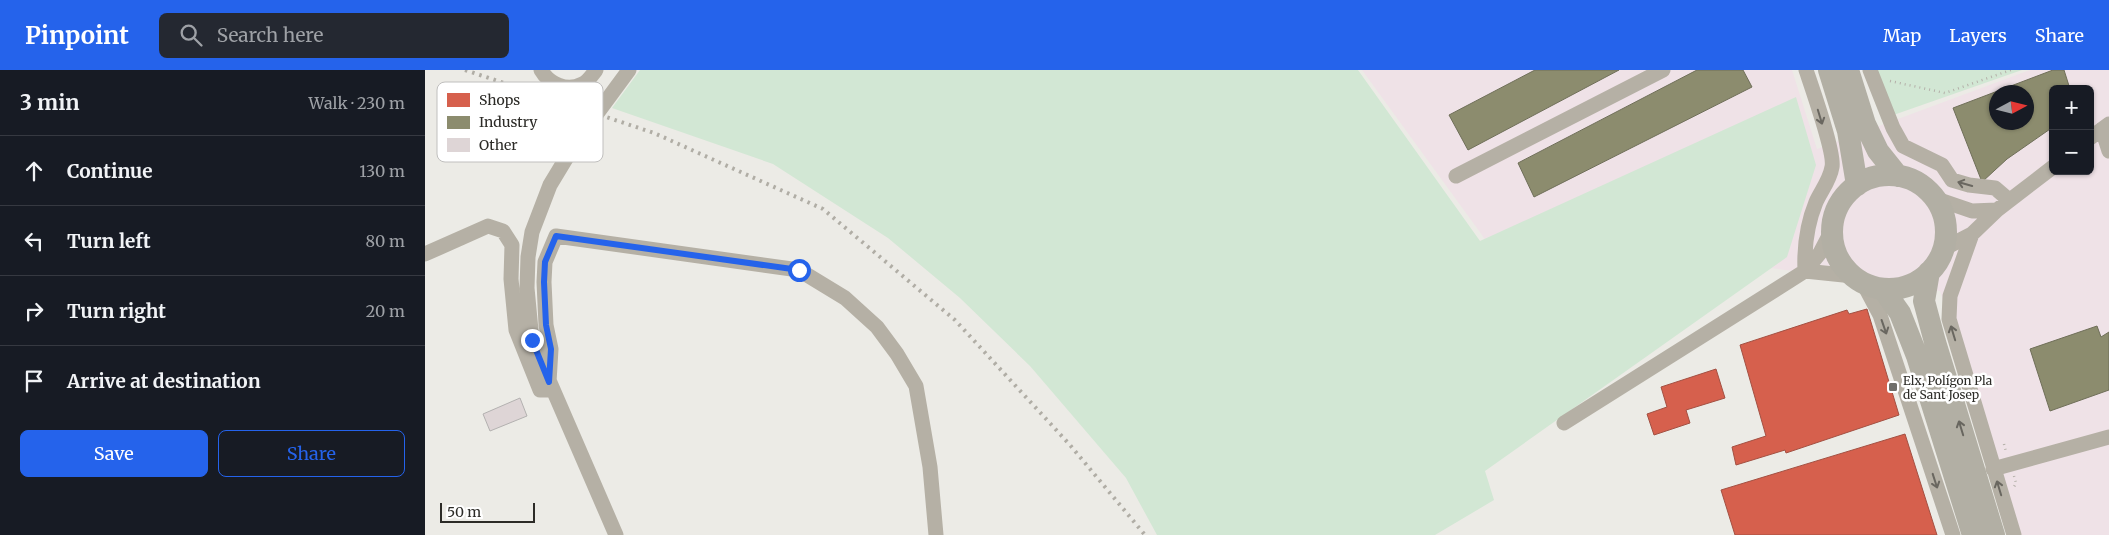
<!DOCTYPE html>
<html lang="en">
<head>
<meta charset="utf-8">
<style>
	body { margin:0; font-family:Merriweather,serif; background:#242831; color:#f1f3f6 }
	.controls { position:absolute; right:15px; top:15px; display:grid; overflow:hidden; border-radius:8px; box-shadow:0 1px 4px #0004 }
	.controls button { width:45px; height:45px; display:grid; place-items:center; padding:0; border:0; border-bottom:1px solid #363941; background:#171b24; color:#f1f3f6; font:25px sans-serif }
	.compass { position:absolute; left:1564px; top:15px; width:45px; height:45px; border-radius:50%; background:#171b24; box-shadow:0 1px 4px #0004; rotate:83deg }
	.scale { position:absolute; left:15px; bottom:12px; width:95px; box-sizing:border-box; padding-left:5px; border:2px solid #2c2b27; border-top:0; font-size:14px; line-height:18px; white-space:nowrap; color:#2c2b27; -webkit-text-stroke:4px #fff; paint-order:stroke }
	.stop { position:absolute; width:15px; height:15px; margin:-11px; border:4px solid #2563eb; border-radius:50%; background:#fff }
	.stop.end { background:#2563eb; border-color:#fff; box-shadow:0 1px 5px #0008 }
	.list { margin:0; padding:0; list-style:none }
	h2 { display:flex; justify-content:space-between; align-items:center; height:65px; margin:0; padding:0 20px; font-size:21px }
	h2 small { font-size:16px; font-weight:400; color:#9ea1a6 }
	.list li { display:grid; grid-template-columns:32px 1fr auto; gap:15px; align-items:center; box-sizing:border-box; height:70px; padding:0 20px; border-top:1px solid #363941 }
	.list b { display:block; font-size:19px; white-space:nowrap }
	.list em { font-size:16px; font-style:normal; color:#9ea1a6 }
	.actions { display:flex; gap:10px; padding:15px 20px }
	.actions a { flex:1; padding:11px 0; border:1px solid #2563eb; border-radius:8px; text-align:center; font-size:18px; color:#2563eb }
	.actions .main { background:#2563eb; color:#fff }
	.icon { flex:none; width:28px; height:28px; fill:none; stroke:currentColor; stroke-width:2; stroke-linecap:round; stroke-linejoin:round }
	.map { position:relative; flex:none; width:1684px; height:465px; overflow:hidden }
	header { display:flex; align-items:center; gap:30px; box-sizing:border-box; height:70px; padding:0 25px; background:#2563eb; color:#fff }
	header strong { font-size:24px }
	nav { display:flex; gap:28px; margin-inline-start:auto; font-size:18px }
	.search { width:350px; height:45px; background:#242831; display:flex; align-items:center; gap:12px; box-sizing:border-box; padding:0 18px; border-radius:8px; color:#9ea1a6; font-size:19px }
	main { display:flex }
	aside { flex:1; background:#171b24 }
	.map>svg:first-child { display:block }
	.industrial { fill:#efe2e7; fill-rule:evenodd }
	.green { fill:#d2e7d4 }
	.shops { fill:#d6604d; stroke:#a35042 }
	.industry { fill:#8c8c6e; stroke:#6f6f59; fill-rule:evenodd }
	.building { fill:#ded5d6; stroke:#b3b1b0 }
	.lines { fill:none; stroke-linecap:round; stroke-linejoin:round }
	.path { stroke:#b4b0a9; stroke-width:2.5; stroke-dasharray:1 4; stroke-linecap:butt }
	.minor { stroke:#b5b0a5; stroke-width:15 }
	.highway { stroke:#b2afa4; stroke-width:22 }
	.rail { stroke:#b0ada5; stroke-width:4; stroke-dasharray:2.5 5; stroke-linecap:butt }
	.oneway { stroke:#6a6760 }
	.oneway2 { stroke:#68665f }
	.route { stroke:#2563eb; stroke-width:6 }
	.poi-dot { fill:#6f6e6a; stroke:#fff; stroke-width:2 }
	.labels { text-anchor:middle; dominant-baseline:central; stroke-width:5; stroke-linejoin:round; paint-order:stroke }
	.poi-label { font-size:12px; fill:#2c2b27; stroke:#fff; text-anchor:start }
	.key { fill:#fff; stroke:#c0bfbe; stroke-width:1 }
	.key-label { font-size:14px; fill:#2c2b27 }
</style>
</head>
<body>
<header>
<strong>Pinpoint</strong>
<div class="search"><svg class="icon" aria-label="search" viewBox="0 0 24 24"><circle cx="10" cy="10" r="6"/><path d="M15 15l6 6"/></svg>Search here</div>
<nav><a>Map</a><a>Layers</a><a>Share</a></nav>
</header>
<main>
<aside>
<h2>3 min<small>Walk · 230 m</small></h2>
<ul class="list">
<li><svg class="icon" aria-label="ahead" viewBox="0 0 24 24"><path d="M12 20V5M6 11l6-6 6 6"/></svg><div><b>Continue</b></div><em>130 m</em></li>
<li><svg class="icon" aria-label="left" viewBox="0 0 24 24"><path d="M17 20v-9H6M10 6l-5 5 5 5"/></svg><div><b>Turn left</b></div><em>80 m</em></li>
<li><svg class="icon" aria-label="right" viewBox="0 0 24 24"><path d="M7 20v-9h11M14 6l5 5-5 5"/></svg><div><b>Turn right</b></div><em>20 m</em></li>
<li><svg class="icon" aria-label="arrive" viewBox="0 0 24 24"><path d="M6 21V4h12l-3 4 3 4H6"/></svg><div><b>Arrive at destination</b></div></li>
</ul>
<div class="actions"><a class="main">Save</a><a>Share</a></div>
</aside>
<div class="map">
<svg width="1684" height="465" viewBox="0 0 1684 465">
	<rect width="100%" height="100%" fill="#ecebe6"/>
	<path class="industrial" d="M937,0H1367L1392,79L1605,0H1684V465H1590L1515,221L1338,197L1134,310L1057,165ZM1628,19H1665V101H1628ZM1572,22H1602V52H1572Z"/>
	<path class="green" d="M215,0H933L1055,171L1371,27L1391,95L1362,187L1060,401L1069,430L1010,465H732L701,408L605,296L535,228L463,168L348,94L187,38Z
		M1448,0H1597L1457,49Z"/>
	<path class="shops" d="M1442,239L1474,345L1361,383L1360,380L1311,395L1307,377L1341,366L1315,275L1422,240L1424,244Z
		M1291,299L1300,328L1261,340L1265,353L1229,365L1222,344L1242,337L1236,317Z
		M1480,364L1512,465H1310L1296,420Z"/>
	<path class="industry" d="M1110,0H1194L1043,80L1024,45Z
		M1272,0H1318L1327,17L1109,127L1093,93Z
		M1628,0H1639L1645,19H1628V57L1582,89L1557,112L1528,38ZM1572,22H1602V52H1572Z
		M1672,256L1676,267L1684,262V320L1625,341L1605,279Z"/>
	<path class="building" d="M95,328L102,346L65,361L58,344Z"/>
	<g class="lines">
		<path class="path" d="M1465,11L1520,23L1586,0
			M1579,374L1581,382
			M1589,406L1591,413L1589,417"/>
		<path class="minor" d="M116,0C124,14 142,22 157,14C163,12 167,5 171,0
			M1445,0L1468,58L1478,76L1517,95L1527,110L1544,115L1570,118L1584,130
			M1677,59L1684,81
			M1665,68L1684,54
			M1031,106L1238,0
			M1509,128L1547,141L1572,140
			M1547,164L1525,226L1524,249L1589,465
			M1518,179L1547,164L1572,140L1628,97
			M0,184L63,156L78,161L87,175L86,209L91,260L115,320H128
			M1380,201C1379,178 1382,154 1391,132C1396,121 1405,110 1407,97C1410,83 1387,18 1381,0
			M1380,201L1428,206
			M1438,213L1455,245L1528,465
			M124,312L126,279L121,255L119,212L120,192L131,166L374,200L420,228L452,257L472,284L491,316L505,397L511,465
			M1139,353L1380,201L1395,183L1407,160
			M1568,399L1684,367
			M191,465L107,271L102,218L103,187L107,162L125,115L151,72L204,0"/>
		<path class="highway" d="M1404,0L1423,61L1432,115
			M1423,0L1440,54L1453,81L1473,106
			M1407 162a57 57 0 1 1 114 0a57 57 0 1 1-114 0Z
			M1504,202L1499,231L1510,272L1569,465
			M1458,219L1475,243L1492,286L1548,465"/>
		<path class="rail" d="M40,0L229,63L398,139L530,250L645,375L720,465"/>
	</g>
	<defs><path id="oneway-shaft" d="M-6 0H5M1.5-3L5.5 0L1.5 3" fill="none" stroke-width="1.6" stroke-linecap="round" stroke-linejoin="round" transform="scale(1.25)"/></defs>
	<g class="oneway">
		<use href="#oneway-shaft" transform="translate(1395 47) rotate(73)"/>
		<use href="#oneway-shaft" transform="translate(1540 114) rotate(-164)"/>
		<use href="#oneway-shaft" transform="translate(1459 257) rotate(71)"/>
		<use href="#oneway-shaft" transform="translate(1528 263) rotate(-107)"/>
		<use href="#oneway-shaft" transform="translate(1510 411) rotate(72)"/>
		<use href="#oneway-shaft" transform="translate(1574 418) rotate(-107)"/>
	</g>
	<use class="oneway2" href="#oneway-shaft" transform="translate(1536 358) rotate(-107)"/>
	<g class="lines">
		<path class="route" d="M107,270L124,312L126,279L121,255L119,212L120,192L131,166L374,200"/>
	</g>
	<rect class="poi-dot" x="1463" y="312" width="10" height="10" rx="2.5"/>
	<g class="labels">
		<g class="poi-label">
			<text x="1478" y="310">Elx, Polígon Pla<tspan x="1478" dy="14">de Sant Josep</tspan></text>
		</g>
	</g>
	<rect x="12" y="12" width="166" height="80" rx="8" class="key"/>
	<rect x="22" y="23" width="23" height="14" fill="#d6604d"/>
	<rect x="22" y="46" width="23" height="13" fill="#8c8c6e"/>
	<rect x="22" y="68" width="23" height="14" fill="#ded5d6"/>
	<g class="key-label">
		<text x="54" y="35">Shops</text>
		<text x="54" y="57">Industry</text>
		<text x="54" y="80">Other</text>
	</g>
</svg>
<div class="controls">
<button>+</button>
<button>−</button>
</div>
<svg class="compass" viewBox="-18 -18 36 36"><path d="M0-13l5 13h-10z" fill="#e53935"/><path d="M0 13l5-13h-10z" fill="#9ea1a6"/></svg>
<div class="scale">50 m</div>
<div class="stop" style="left:374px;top:200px"></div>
<div class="stop end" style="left:107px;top:270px"></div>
</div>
</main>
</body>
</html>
